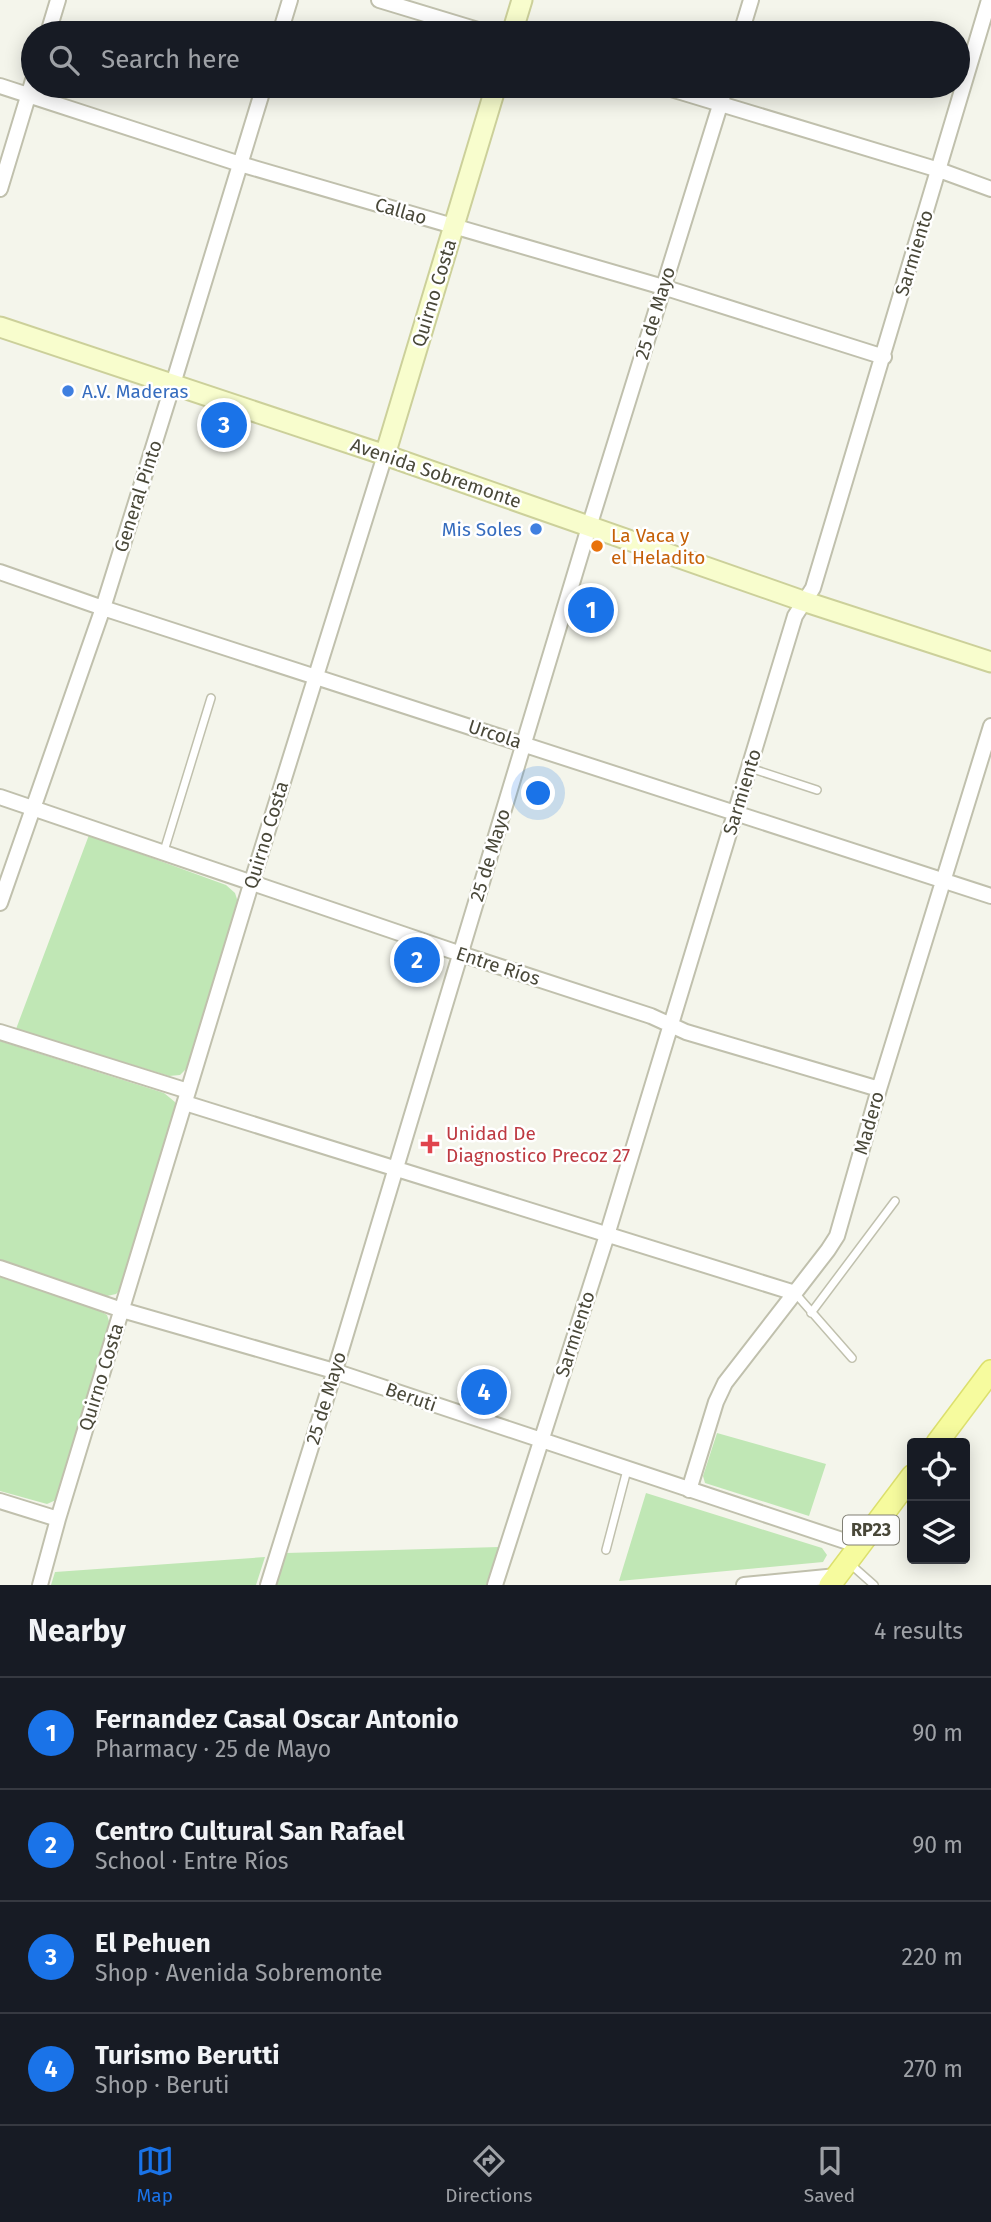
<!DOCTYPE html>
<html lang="en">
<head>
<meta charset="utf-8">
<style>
	body { margin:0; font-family:"Fira Sans",sans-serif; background:#242831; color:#f1f3f6 }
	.controls { position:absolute; right:21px; bottom:21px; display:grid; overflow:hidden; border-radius:7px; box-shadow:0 4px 18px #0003 }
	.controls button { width:63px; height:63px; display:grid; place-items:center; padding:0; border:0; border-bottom:2px solid #363941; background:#171b24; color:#f1f3f6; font:35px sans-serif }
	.you { position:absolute; left:539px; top:794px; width:24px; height:24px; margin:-18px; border:5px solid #fff; border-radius:50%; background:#1a73e8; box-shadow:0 0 0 10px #1a73e833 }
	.badge { display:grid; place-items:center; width:46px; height:46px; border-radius:50%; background:#1a73e8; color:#fff; font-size:23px; font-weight:700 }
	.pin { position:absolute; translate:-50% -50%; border:4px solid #fff; box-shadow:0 2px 7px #0006 }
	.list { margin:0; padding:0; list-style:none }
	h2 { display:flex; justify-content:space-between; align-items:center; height:91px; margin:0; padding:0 28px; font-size:30px }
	h2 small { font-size:23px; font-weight:400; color:#9ea1a6 }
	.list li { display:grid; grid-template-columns:46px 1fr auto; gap:21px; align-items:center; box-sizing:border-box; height:112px; padding:0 28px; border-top:2px solid #363941 }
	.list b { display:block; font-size:26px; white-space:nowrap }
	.list p { margin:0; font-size:23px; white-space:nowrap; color:#9ea1a6 }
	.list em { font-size:23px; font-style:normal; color:#9ea1a6 }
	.icon { flex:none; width:38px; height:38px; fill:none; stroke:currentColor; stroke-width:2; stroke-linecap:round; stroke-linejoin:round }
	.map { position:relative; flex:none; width:991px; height:1585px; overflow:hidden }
	.search { position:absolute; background:#171b24; box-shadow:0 4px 18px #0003; left:21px; right:21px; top:21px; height:77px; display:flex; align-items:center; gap:18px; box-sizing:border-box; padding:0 24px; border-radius:38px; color:#9ea1a6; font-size:26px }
	.sheet { height:539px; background:#171b24 }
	nav { display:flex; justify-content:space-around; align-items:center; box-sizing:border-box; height:98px; border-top:2px solid #363941; background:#171b24; font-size:19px; color:#9ea1a6 }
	nav a { display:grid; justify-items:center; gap:4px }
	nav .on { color:#1a73e8 }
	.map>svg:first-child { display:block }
	.green { fill:#c0e7b5 }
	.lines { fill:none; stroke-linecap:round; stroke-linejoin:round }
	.lane-casing { stroke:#c0c0ad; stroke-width:10 }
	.street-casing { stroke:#c0c0ad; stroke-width:18 }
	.secondary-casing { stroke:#ccd09a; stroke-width:23 }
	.primary-casing { stroke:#dce06d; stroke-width:24 }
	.lane { stroke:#fff; stroke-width:7 }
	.street { stroke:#fff; stroke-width:14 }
	.secondary { stroke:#f8fdcd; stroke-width:19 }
	.primary { stroke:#f6fb9e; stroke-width:21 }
	.shop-dot { fill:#3f7fe0; stroke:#fff; stroke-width:2.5 }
	.food-dot { fill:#e8710a; stroke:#fff; stroke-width:2.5 }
	.health-dot { fill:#e0444e; stroke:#fff; stroke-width:2.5 }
	.labels { text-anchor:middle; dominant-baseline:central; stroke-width:5; stroke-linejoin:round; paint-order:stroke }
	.shield { fill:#fff; stroke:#807f74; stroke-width:2 }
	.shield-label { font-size:18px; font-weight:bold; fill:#494839 }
	.street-label { font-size:19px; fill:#494839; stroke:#fff }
	.shop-label { font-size:19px; fill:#366cbe; stroke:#fff; text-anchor:start }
	.food-label { font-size:19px; fill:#c56008; stroke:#fff; text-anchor:start }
	.health-label { font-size:19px; fill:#be3a42; stroke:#fff; text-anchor:start }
</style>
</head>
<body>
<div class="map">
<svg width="991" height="1585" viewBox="0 0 991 1585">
	<rect width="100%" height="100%" fill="#f4f5eb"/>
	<path class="green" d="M89,835L226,885L235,893L239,905L187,1068L180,1075L169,1076L16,1029Z
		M0,1041L164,1093L175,1102V1115L123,1287L116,1294L107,1296L0,1261Z
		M0,1277L99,1310L107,1315L110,1324L62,1489L56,1500L47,1504L0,1491Z
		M717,1433L826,1464L809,1516L705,1483L703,1476Z
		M646,1493L822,1548L827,1555L823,1562L619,1581Z
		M499,1547L486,1585H276L286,1553Z
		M265,1557L256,1585H51L55,1572Z"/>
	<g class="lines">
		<defs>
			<path id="lane" d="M750,768L817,790
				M164,851L211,698
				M795,1293L852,1358
				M811,1313L895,1201
				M606,1550L627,1470
				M848,1562L874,1585"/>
			<path id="street" d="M379,0L488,33
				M48,33L58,0
				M280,33L290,0
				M741,33L751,0
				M0,86L240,164L663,287L884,357
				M661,86L939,170L991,189
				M0,189L33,80
				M0,572L103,608L991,896
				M0,797L461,954L651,1016L686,1032L879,1089
				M0,903L103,608L173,384L264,86
				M0,1032L188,1091
				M185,1103L795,1293
				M0,1268L122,1310L334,1371L860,1546
				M689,1490L716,1402L725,1383L828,1250L837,1236L879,1089L991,726
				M0,1501L58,1519
				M40,1585L58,1519L252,881L385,455
				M268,1585L339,1357L589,527L726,86
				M495,1585L607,1235L795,616L813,588L989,0
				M744,1585L837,1576"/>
			<path id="secondary" d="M512,33L522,0
				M0,327L385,455L803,601L991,662
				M385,455L496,86"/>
			<path id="primary" d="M937,1443L991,1371
				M830,1585L912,1476"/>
		</defs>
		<use href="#lane" class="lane-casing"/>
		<use href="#street" class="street-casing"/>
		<use href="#secondary" class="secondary-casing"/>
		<use href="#primary" class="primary-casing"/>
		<use href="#lane" class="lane"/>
		<use href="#street" class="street"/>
		<use href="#secondary" class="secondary"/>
		<use href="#primary" class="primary"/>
	</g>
	<g class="shop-dot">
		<circle cx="68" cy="391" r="7"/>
		<circle cx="536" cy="529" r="7"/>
	</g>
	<circle class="food-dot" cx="597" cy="546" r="7"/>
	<path class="health-dot" d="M426.5 1133.5h7v7h7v7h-7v7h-7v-7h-7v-7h7z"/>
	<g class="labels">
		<rect class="shield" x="843" y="1515.5" width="56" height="29" rx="5"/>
		<g class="shield-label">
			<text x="871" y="1530">RP23</text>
		</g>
		<g class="street-label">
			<text transform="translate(401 211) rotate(16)">Callao</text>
			<text transform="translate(914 253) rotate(-73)">Sarmiento</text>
			<text transform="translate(434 293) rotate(-73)">Quirno Costa</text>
			<text transform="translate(655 313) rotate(-73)">25 de Mayo</text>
			<text transform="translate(436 473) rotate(19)">Avenida Sobremonte</text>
			<text transform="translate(138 496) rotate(-72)">General Pinto</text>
			<text transform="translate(495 734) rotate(18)">Urcola</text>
			<text transform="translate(742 792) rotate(-73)">Sarmiento</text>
			<text transform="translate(266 835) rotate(-73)">Quirno Costa</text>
			<text transform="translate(490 855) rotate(-73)">25 de Mayo</text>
			<text transform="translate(498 966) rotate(18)">Entre Ríos</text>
			<text transform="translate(869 1123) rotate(-74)">Madero</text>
			<text transform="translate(575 1334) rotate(-72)">Sarmiento</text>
			<text transform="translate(101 1377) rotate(-73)">Quirno Costa</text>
			<text transform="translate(411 1397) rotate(19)">Beruti</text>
			<text transform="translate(326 1398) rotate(-73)">25 de Mayo</text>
		</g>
		<g class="shop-label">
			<text x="82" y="391">A.V. Maderas</text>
			<text x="522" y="529" text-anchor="end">Mis Soles</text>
		</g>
		<g class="food-label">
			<text x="611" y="535">La Vaca y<tspan x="611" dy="22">el Heladito</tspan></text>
		</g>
		<g class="health-label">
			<text x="446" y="1133">Unidad De<tspan x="446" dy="22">Diagnostico Precoz 27</tspan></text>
		</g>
	</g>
</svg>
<div class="controls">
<button><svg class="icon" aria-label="locate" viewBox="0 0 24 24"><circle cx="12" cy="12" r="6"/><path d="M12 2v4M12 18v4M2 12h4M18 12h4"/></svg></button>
<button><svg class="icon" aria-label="layers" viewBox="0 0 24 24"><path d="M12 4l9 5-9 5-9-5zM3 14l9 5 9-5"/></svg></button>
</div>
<div class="you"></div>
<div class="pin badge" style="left:591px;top:610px">1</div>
<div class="pin badge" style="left:417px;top:960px">2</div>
<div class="pin badge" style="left:224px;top:425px">3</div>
<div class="pin badge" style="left:484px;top:1392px">4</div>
<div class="search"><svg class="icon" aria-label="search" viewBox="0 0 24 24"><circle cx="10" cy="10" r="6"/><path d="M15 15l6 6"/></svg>Search here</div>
</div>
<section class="sheet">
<h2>Nearby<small>4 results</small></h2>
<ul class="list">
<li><span class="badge">1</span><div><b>Fernandez Casal Oscar Antonio</b><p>Pharmacy · 25 de Mayo</p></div><em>90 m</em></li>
<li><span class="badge">2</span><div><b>Centro Cultural San Rafael</b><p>School · Entre Ríos</p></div><em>90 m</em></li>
<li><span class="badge">3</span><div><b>El Pehuen</b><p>Shop · Avenida Sobremonte</p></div><em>220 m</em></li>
<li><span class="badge">4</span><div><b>Turismo Berutti</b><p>Shop · Beruti</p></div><em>270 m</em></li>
</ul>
</section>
<nav>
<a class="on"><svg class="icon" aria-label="map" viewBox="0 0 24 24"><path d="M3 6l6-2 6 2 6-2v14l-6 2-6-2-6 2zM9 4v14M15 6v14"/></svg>Map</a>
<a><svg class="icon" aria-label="directions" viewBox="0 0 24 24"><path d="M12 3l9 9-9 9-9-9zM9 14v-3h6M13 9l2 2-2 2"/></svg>Directions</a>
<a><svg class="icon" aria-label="saved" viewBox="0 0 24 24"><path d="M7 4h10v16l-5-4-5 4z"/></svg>Saved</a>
</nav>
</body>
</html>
